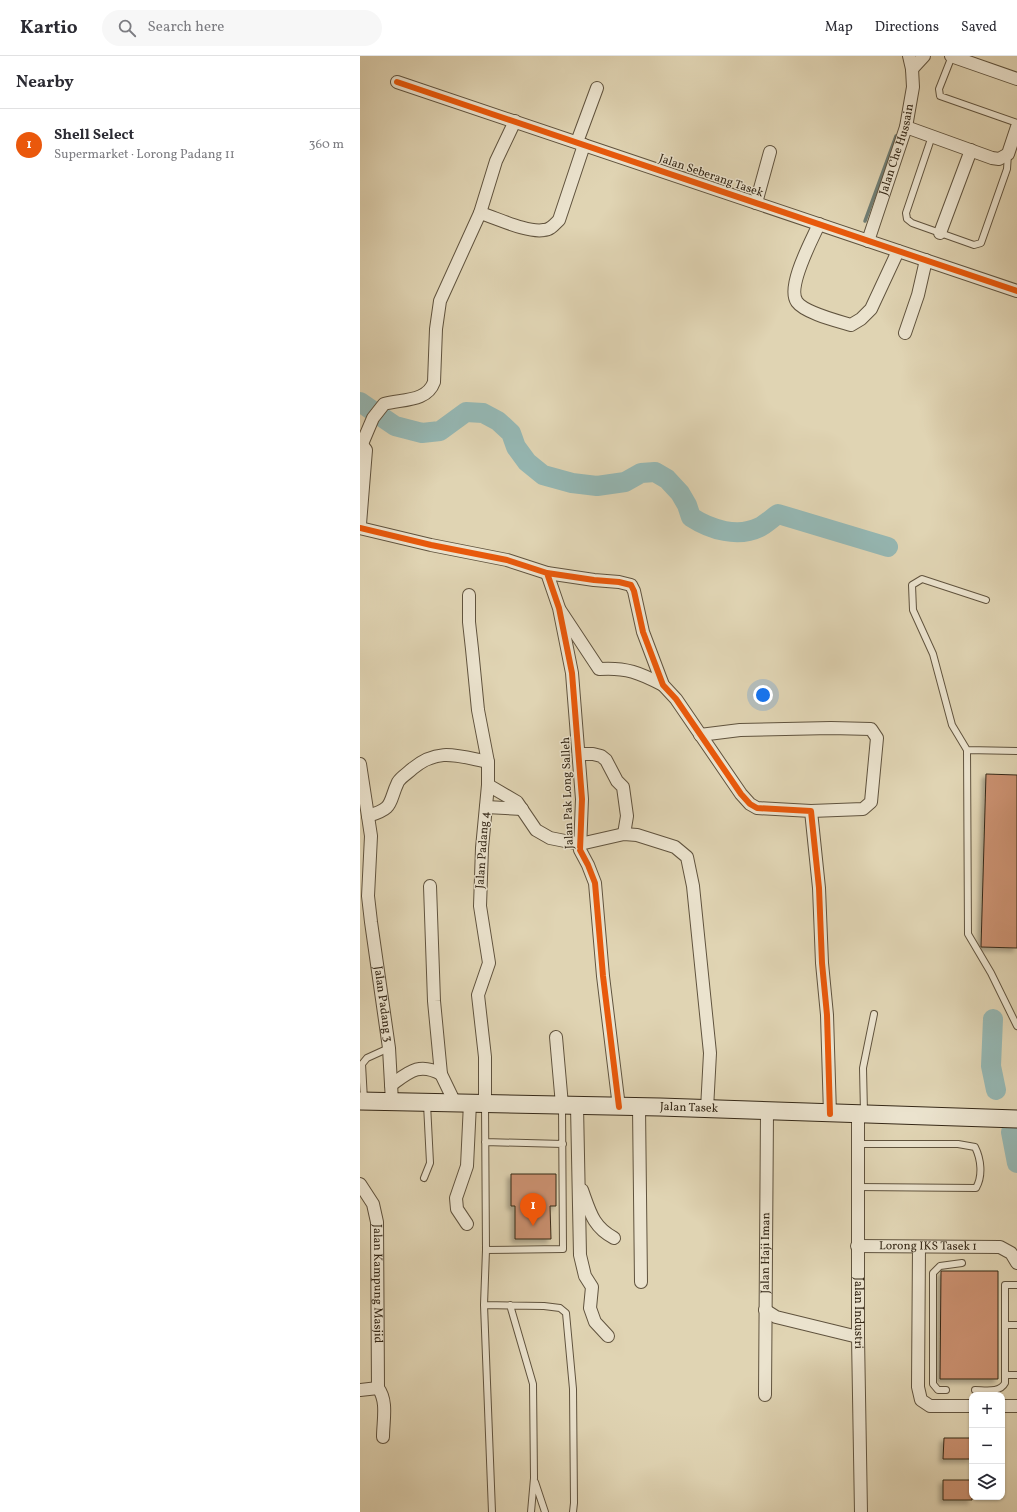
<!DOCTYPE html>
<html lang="en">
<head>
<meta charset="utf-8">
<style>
	body { margin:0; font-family:Vollkorn,serif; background:#f7f7f7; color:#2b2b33 }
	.controls { position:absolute; right:12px; bottom:12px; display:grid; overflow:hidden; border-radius:8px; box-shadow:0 1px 3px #0004 }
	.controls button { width:36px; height:36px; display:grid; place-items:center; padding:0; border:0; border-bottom:1px solid #e1e1e2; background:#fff; color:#2b2b33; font:20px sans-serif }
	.you { position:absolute; left:403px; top:639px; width:14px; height:14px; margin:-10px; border:3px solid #fff; border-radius:50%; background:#1a73e8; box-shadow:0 0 0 6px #1a73e833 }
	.badge { display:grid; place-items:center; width:26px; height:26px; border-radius:50%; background:#ea580c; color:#fff; font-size:13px; font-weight:700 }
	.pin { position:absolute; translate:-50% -33px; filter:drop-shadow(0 1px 2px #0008) }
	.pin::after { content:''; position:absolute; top:21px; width:14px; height:12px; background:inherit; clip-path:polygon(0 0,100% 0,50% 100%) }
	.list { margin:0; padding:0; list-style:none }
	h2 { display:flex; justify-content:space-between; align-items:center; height:52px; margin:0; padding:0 16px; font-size:17px }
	h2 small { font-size:13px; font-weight:400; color:#7c7c81 }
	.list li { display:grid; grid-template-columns:26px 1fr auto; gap:12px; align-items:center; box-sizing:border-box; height:72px; padding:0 16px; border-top:1px solid #e1e1e2 }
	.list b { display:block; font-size:15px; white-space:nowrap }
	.list p { margin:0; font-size:13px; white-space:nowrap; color:#7c7c81 }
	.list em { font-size:13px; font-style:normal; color:#7c7c81 }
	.icon { flex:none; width:22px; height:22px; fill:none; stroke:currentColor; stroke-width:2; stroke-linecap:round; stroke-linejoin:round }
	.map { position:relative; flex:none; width:657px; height:1456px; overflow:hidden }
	header { display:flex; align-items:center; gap:24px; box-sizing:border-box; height:56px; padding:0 20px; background:#fff; border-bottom:1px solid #e1e1e2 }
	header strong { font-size:19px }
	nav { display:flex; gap:22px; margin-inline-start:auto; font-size:14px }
	.search { width:280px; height:36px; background:#f7f7f7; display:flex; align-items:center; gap:10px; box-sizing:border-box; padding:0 14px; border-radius:22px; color:#7c7c81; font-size:15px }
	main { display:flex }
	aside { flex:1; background:#fff }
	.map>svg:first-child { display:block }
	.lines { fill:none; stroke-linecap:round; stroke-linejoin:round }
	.stream { stroke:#6f7e75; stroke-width:3.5 }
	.river { stroke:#95b7b3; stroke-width:20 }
	.building { fill:#cb9171; stroke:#352817; filter:url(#shadow) }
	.lane-casing { stroke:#60533e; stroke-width:8 }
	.street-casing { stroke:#60533e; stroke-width:14 }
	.secondary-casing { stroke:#352817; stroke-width:19 }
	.lane { stroke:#ebe3ce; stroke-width:6 }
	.street { stroke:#ebe3ce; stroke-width:12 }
	.secondary { stroke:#ebe3ce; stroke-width:17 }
	.cycleway-casing { stroke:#ebe3ce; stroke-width:8 }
	.cycleway { stroke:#e8590c; stroke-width:6 }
	.labels { text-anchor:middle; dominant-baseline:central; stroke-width:3; stroke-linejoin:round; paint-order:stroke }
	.street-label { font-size:12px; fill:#352817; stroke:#ebe3ce }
</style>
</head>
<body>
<header>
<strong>Kartio</strong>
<div class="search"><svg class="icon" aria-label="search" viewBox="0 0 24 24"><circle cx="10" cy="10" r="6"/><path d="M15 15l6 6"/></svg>Search here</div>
<nav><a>Map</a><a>Directions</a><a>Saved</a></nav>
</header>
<main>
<aside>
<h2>Nearby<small></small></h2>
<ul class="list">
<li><span class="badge">1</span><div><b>Shell Select</b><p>Supermarket · Lorong Padang 11</p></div><em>360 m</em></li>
</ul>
</aside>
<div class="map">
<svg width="657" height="1456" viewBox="0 0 657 1456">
	<defs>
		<filter id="shadow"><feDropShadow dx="-3.5" dy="3.5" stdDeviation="2" flood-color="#0004"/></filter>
	</defs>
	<rect width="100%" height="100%" fill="#e0d4b3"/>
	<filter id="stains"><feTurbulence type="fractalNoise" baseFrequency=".005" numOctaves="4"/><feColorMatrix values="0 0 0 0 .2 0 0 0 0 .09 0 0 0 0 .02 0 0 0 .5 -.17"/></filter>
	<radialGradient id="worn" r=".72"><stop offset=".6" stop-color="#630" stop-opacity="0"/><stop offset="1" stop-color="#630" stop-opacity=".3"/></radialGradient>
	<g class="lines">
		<path class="stream" d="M505,165L536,80"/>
		<path class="river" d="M0,346L35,370L62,377L80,375L106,356L123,357L138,365L151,377L156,391L167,406L183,419L212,427L237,430L265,426L281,417L295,416L307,423L320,437L327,449L331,461C351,474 378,482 400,471C406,468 412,462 418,458L528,491
			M633,963L631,1010L636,1034
			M651,1076L657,1107"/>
	</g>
	<path class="building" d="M626,718L657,719V892L621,891Z
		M151,1118H196V1150H190L191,1183H155V1150H151Z
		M581,1215H638V1323H580Z
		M584,1382H612V1403H583Z
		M583,1424H612V1444H583Z"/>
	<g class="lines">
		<defs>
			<path id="lane" d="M592,0L579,33L580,40L657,67
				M572,80L546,157L547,163L552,167L614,189L621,187L647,113L648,98
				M626,544L562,523L552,529L553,554L573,598L592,669L607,694L608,878L631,917L657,970
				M607,694L657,695
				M4,1044L2,1008L7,1002L29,992
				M125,1049L126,1194L203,1193L202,1051
				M504,1057L503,1012L514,958
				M125,1086L203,1088
				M64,1122L70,1107L67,1048
				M498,1131L616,1132C623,1120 621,1103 615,1091L598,1088H498
				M126,1194L124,1249L132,1456
				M124,1249L184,1250L200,1252L206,1257L213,1333L214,1447L213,1456
				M150,1249L173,1328L174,1422L171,1456
				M645,1269H657
				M645,1319H657
				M586,1334H578L573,1328V1217L580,1210L602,1207
				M615,1334C625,1334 640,1337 645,1327V1229H657
				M175,1426L185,1456"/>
			<g id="street">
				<path d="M591,0L657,23"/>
				<path d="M552,13L564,0"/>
				<path d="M37,26L657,235"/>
				<path d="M546,71L632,102L639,103L648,98L657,71"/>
				<path d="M217,86L237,32"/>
				<path d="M396,147L410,96"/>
				<path d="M120,157C137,162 167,177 184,174C190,174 194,169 199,164L224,89"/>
				<path d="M459,168C452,184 426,231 437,246C445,257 478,265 491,269L501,263L511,253L538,195"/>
				<path d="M580,177L611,94"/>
				<path id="s1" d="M508,185L546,71L553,31L552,13L549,0"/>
				<path d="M545,277L558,239L566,204"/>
				<path d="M0,386L6,394L0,468"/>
				<path d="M2,388L13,362L24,348C42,343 67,346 74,326L76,273L80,245L120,157L136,105L155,65"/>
				<path d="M0,472L71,489L147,504L187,517L234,524L259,526L271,529L274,535L283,576L303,629L316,643L381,738L390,748L397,752L451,755L459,832L462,907L467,959L470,1058"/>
				<path d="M187,517L199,552L212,617L222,743L220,794L228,809L235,827L243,920L259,1051"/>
				<path d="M109,539V566L112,593L118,654L128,706V729L122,792L120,850L129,907L118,939L125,1001V1048"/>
				<path d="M200,554L239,613C266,611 280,617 303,629"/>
				<path d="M340,679L380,674L471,672L511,673L517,682L511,746L503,753L451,755"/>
				<path d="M219,698H233L241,700L246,704L257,725L263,731L267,760L264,778"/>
				<path id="s2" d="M0,708L11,780L8,840L11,866L29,992L32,1046"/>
				<path d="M128,729L157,746L176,774L190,782L220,788L264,778L277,779L315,791L327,801L333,830L350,997L347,1053"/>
				<path d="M126,751L162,753"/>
				<path d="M8,760C35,752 28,747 38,726C41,721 48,717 52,713C78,691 98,700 128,706"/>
				<path d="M70,830L74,945L81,1018L95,1047"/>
				<path d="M196,981L202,1049"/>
				<path d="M31,1029C49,1016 59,1006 81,1018"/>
				<path d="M217,1050L220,1199L225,1220L232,1231L230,1252L235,1266L248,1280"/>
				<path d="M279,1051L281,1226"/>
				<path id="s3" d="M498,1059V1281L501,1456"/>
				<path id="s4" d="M0,1128L13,1148L17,1166L18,1332"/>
				<path d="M222,1134C230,1156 233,1171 254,1182"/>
				<path d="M107,1168L97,1153L96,1142L107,1110L110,1047"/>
				<path id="s5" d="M497,1190L640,1191L651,1197L657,1207"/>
				<path d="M559,1191L558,1331L561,1344L570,1350H612"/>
				<path d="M405,1254L416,1261L498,1281"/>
				<path d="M0,1334L18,1332C28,1345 23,1365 23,1381"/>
				<path id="s6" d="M405,1339L407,1056"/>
				<path d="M642,1350H657"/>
			</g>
			<g id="secondary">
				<path id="s7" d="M0,1045L300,1051L657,1063"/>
			</g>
		</defs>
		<use href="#lane" class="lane-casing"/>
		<use href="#street" class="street-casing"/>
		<use href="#secondary" class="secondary-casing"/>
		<use href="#lane" class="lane"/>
		<use href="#street" class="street"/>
		<use href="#secondary" class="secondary"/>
		<defs>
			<path id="cycleway" d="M37,26L657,235
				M0,472L71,489L147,504L187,517L234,524L259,526L271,529L274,535L283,576L303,629L316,643L381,738L390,748L397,752L451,755L459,832L462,907L467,959L470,1058
				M187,517L199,552L212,617L222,743L220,794L228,809L235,827L243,920L259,1051"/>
		</defs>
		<use href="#cycleway" class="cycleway-casing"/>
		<use href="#cycleway" class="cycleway"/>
	</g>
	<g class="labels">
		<g class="street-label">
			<text stroke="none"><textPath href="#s1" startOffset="96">Jalan Che Hussain</textPath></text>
			<text transform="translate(351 120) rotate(19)">Jalan Seberang Tasek</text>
			<text transform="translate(208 737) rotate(-92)">Jalan Pak Long Salleh</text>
			<text transform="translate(123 794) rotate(-86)">Jalan Padang 4</text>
			<text stroke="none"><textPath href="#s2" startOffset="242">Jalan Padang 3</textPath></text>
			<text stroke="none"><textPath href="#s7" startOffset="329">Jalan Tasek</textPath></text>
			<text stroke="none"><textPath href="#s5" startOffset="71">Lorong IKS Tasek 1</textPath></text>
			<text stroke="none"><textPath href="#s6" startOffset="142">Jalan Haji Iman</textPath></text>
			<text stroke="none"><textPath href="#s4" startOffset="104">Jalan Kampung Masjid</textPath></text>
			<text stroke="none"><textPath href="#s3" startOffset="198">Jalan Industri</textPath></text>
		</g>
	</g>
	<rect width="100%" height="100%" filter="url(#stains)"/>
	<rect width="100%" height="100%" fill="url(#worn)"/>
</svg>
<div class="controls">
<button>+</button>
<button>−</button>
<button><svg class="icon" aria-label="layers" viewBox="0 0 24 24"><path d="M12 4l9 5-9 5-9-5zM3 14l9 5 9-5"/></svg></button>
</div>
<div class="you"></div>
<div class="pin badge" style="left:173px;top:1170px">1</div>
</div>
</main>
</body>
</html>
